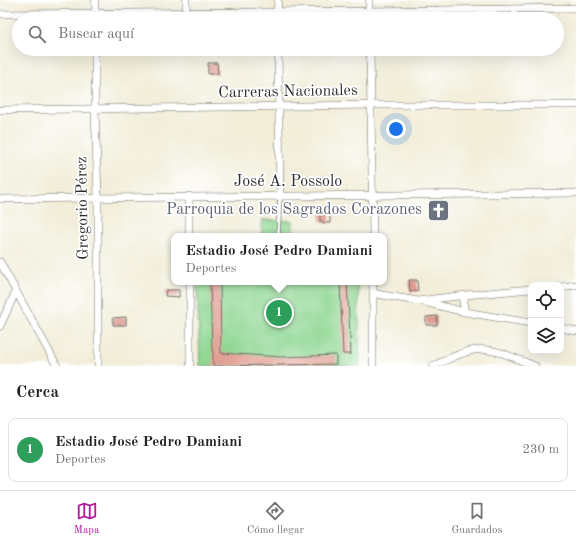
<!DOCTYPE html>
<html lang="es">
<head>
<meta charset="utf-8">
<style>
	body { margin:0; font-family:"Old Standard TT",serif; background:#f6f6f6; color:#222 }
	.controls { position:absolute; right:12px; bottom:12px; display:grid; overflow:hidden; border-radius:8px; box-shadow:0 4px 16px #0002 }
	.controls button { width:36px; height:36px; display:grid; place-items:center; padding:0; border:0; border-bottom:1px solid #e0e0e0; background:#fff; color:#222; font:20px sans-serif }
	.you { position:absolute; left:396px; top:129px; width:14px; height:14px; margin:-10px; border:3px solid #fff; border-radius:50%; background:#1a73e8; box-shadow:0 0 0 6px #1a73e833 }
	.badge { display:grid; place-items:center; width:26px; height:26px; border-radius:50%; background:#b5179e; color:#fff; font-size:13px; font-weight:700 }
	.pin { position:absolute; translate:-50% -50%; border:2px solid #fff; box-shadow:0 1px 4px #0006 }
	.popup { position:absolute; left:171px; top:233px; width:216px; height:52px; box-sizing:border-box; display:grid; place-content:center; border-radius:8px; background:#fff; filter:drop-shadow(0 1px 3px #0005); font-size:13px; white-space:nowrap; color:#767676 }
	.popup b { font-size:15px; color:#222 }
	.popup::after { content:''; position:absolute; left:50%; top:100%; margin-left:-8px; border:8px solid transparent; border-top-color:#fff }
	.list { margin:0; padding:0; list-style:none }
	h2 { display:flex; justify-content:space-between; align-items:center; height:52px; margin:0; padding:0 16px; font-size:17px }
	h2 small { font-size:13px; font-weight:400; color:#767676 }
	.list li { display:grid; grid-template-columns:26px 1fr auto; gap:12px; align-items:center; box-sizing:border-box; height:64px; margin:0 8px 8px; padding:0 8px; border:1px solid #e0e0e0; border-radius:8px }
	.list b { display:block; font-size:15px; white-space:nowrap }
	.list p { margin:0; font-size:13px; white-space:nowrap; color:#767676 }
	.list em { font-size:13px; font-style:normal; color:#767676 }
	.icon { flex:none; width:22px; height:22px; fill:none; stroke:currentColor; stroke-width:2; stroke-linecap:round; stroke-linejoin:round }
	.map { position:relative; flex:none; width:576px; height:366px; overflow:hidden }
	.search { position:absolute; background:#fff; box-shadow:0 4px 16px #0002; left:12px; right:12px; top:12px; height:44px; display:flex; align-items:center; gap:10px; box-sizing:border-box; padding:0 14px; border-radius:22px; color:#767676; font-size:15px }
	.sheet { height:124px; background:#fff }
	nav { display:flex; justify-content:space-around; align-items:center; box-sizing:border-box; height:56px; border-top:1px solid #e0e0e0; background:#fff; font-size:11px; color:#767676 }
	nav a { display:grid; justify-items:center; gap:2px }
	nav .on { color:#b5179e }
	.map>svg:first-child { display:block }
	.green { fill:#8dd691; stroke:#5c805e }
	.building { fill:#e19b90 }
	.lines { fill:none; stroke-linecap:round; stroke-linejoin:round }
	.service-casing { stroke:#716f68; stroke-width:5 }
	.minor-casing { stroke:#716f68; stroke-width:8 }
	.service { stroke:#fff; stroke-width:3.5 }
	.minor { stroke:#fff; stroke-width:7 }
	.labels { text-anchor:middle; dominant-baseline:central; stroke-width:3.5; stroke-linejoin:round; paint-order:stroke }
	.street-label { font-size:16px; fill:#2b2b2b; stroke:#fff }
	.worship-label { font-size:16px; fill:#5b616d; stroke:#fff; text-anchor:end }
</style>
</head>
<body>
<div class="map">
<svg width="576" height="366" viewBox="0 0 576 366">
	<rect width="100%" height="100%" fill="#fff"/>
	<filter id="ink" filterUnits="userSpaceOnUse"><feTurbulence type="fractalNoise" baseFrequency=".025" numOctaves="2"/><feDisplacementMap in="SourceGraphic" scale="8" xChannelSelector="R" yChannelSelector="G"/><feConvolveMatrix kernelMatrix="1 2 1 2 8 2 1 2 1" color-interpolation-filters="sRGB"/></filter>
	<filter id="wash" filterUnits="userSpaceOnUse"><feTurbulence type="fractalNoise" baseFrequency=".012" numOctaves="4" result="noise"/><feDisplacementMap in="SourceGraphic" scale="16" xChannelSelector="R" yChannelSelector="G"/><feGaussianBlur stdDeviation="0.9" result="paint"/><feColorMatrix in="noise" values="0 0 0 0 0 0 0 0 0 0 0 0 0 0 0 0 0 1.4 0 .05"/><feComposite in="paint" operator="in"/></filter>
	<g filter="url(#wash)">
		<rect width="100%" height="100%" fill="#f2eeda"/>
		<path class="green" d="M262,220L293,221V236H262Z
			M197,282H358L360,366H200Z"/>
		<g id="blocks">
			<path class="building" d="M208,63H217L218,74H208Z
				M330,212V223H323L322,221H320V213Z
				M409,280H417L418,291L410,292Z
				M210,282H220L221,353L282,357L336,355V364L213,366V351H212Z
				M340,282H347L351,354H343Z
				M166,290H179V297L165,296Z
				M437,316V325H426V317Z
				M126,317V325H113V318Z"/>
		</g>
	</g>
	<g filter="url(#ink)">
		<use href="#blocks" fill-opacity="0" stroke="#716f68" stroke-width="1"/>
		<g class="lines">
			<defs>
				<path id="service" d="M278,236L280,196"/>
				<path id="minor" d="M95,0V19
					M369,0V19
					M186,13V0
					M0,14L369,11L576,8
					M277,19L278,0
					M95,49V109L98,197V366
					M278,49L280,196
					M370,49L373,236
					M0,110L370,105H576
					M189,196V236
					M0,199L576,193
					M0,262L57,366
					M190,282V366
					M561,287L576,285
					M373,293L382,295L418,301L466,295L531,289
					M424,302L465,312L531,323
					M465,312L463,302L466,295
					M0,326L16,291
					M561,328L576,331
					M373,366V282
					M433,366C445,361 457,354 470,351C491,345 516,359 535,366"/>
			</defs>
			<use href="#service" class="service-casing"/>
			<use href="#minor" class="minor-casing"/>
			<use href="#service" class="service"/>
			<use href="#minor" class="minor"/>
		</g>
	</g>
	<defs>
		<symbol id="church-square" viewBox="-11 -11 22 22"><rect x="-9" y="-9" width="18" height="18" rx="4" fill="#6b7280" stroke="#fff"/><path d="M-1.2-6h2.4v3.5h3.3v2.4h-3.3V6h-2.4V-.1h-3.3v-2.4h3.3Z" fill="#fff"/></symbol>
	</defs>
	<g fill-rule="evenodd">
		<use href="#church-square" x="426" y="198" width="25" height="25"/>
	</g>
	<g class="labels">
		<g class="street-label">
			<text transform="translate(288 92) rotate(-1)">Carreras Nacionales</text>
			<text x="288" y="182">José A. Possolo</text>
			<text transform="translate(83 208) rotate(-91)">Gregorio Pérez</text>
		</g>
		<g class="worship-label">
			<text x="422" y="210">Parroquia de los Sagrados Corazones</text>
		</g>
	</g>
</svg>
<div class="controls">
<button><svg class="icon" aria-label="locate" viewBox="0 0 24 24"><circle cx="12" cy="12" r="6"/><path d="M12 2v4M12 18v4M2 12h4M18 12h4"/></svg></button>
<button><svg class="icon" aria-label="layers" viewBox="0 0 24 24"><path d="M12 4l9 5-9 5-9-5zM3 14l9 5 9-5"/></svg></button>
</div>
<div class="you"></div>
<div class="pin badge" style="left:279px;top:313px;background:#2e9e5b">1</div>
<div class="popup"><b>Estadio José Pedro Damiani</b>Deportes</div>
<div class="search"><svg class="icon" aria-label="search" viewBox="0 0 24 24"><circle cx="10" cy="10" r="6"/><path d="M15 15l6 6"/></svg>Buscar aquí</div>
</div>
<section class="sheet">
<h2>Cerca<small></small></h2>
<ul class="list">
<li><span class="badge" style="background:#2e9e5b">1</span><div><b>Estadio José Pedro Damiani</b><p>Deportes</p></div><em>230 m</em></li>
</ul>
</section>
<nav>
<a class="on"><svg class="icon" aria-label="map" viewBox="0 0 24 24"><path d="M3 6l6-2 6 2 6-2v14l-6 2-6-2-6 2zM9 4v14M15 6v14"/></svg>Mapa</a>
<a><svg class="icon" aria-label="directions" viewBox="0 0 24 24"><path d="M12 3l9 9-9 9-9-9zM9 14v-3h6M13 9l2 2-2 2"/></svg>Cómo llegar</a>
<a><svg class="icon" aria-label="saved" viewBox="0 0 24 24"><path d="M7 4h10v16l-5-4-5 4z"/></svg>Guardados</a>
</nav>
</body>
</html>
